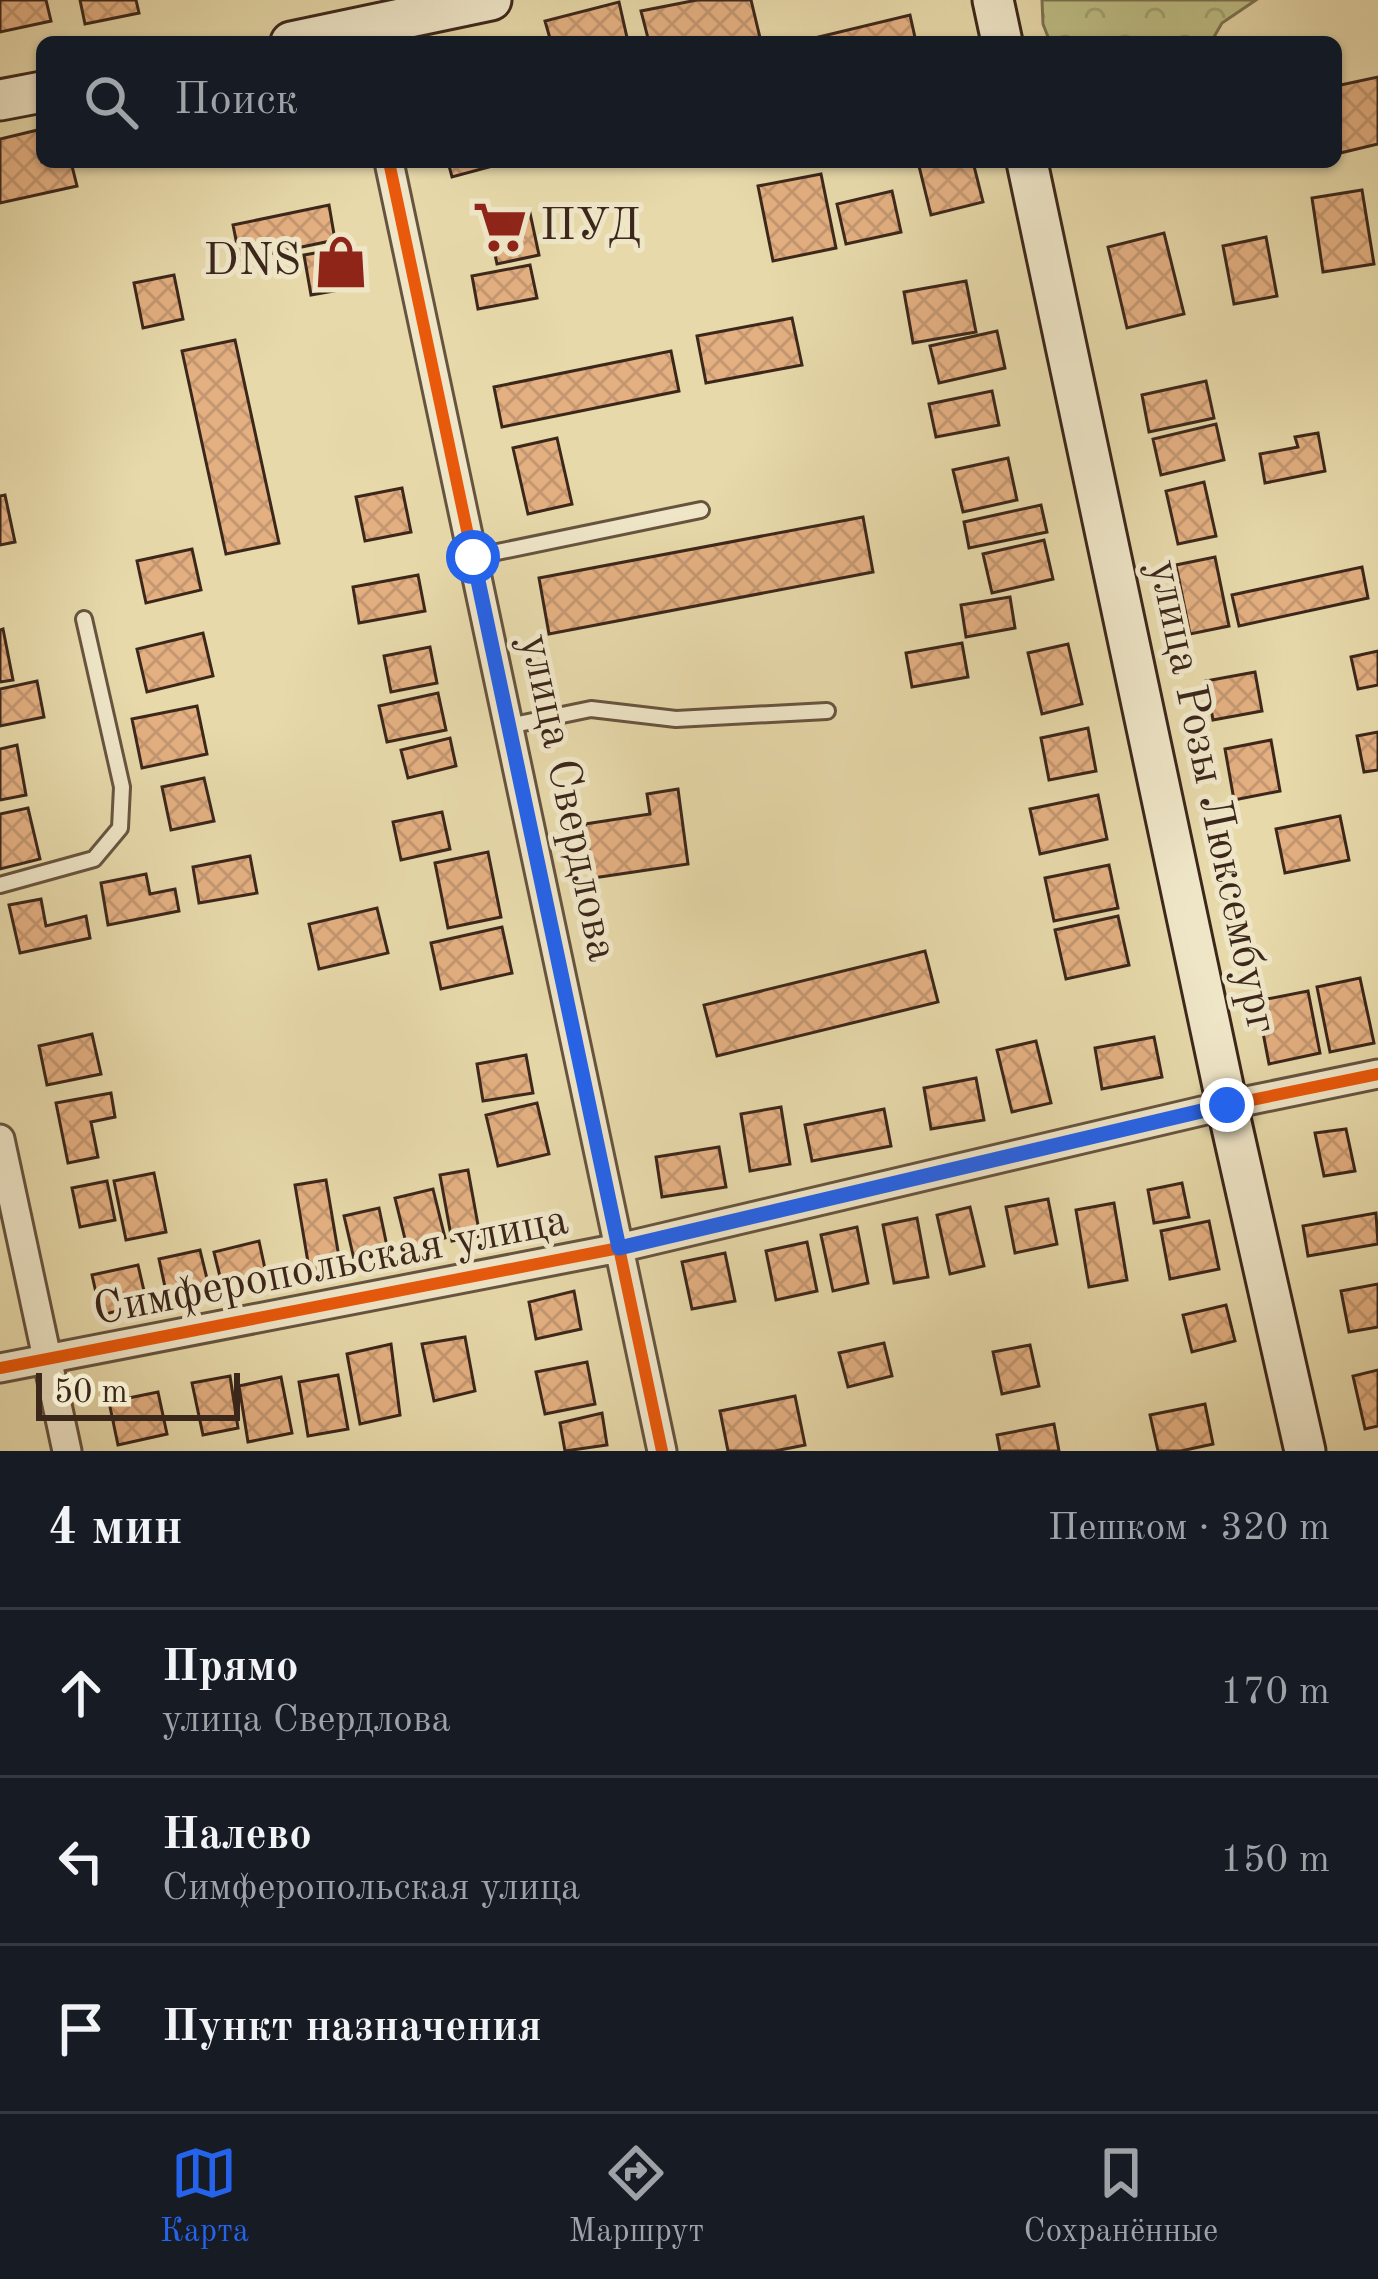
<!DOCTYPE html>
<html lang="ru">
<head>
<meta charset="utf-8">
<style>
	body { margin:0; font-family:"Old Standard TT",serif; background:#242831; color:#f1f3f6 }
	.scale { position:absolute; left:36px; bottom:30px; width:204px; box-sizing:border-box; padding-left:12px; border:6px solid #3c271b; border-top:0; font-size:33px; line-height:42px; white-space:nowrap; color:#3c271b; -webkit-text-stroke:9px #efe6c8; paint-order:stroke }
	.stop { position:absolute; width:36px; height:36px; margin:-27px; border:9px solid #2563eb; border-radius:50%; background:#fff }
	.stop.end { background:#2563eb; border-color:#fff; box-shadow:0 3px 12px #0008 }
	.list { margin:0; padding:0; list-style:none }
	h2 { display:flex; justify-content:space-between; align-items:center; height:156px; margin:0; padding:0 48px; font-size:51px }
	h2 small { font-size:39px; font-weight:400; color:#9ea1a6 }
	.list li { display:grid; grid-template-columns:78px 1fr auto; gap:36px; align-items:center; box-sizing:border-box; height:168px; padding:0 48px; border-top:3px solid #363941 }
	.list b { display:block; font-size:45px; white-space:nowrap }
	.list p { margin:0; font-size:39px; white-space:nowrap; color:#9ea1a6 }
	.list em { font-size:39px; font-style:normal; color:#9ea1a6 }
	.icon { flex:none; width:66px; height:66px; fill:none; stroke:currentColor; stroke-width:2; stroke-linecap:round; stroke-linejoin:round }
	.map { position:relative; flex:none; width:1378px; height:1451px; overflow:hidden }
	.search { position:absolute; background:#171b24; box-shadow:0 3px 9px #0004; left:36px; right:36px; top:36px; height:132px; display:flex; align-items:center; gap:30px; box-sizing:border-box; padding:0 42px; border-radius:18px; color:#9ea1a6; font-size:45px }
	.sheet { height:660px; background:#171b24 }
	nav { display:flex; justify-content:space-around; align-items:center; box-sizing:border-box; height:168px; border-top:3px solid #363941; background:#171b24; font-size:33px; color:#9ea1a6 }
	nav a { display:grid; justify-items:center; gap:6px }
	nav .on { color:#2563eb }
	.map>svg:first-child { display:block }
	.forest { fill:url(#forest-crowns); stroke:#7c7250; stroke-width:3 }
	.building { fill:url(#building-cross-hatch); stroke:#3c271b; stroke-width:3 }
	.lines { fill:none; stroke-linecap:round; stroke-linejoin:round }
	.lane-casing { stroke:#67543f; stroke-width:20 }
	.street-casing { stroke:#67543f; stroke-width:33 }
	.secondary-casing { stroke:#3c271b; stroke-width:45 }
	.lane { stroke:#efe6c8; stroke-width:14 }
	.street { stroke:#efe6c8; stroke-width:27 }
	.secondary { stroke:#efe6c8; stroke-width:39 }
	.cycleway-casing { stroke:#efe6c8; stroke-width:20 }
	.cycleway { stroke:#e8590c; stroke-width:12 }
	.route { stroke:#2563eb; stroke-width:15 }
	.labels { text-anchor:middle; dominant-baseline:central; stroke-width:10; stroke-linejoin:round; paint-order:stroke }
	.poi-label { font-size:45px; fill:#3c271b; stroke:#efe6c8; text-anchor:start }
	.street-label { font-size:45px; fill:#3c271b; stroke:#efe6c8 }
</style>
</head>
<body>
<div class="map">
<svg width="1378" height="1451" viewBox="0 0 1378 1451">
	<defs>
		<pattern id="forest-crowns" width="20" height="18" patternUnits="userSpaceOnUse" patternTransform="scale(3)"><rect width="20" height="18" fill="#bdbd84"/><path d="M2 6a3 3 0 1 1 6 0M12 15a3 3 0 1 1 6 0" fill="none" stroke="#a3a271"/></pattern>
		<pattern id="building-cross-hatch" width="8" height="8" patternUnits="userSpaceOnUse" patternTransform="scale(3)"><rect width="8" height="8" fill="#e4b082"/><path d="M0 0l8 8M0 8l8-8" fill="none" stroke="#c49770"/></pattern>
	</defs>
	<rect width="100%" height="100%" fill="#e7d9aa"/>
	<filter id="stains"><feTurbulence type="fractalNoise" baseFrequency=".00167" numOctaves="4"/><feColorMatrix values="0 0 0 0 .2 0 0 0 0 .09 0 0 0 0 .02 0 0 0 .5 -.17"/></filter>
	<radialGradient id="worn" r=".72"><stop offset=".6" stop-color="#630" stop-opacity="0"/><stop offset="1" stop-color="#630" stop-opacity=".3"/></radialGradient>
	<path class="forest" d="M1042,0H1256L1222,23L1211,42H1050L1043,24Z"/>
	<path class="building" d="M0,0H46L51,21L0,32Z
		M80,0H136L139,13L85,24Z
		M697,0H751L761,42H649L641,11Z
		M619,2L628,42H551L545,21Z
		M910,15L916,42H798Z
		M1378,77V144L1336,154V86Z
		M42,129V162H71L77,186L0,203V139Z
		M448,162H487L489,167L452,177Z
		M918,162H973L983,202L931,215Z
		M821,174L836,248L773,261L758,186Z
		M1362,190L1374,264L1323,272L1312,198Z
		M892,191L901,232L846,244L837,204Z
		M329,205L335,240L240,260L233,225Z
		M530,213L539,255L497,264L488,222Z
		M1164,233L1184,314L1127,328L1108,247Z
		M1266,237L1277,296L1234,304L1223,246Z
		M355,246L362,286L311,295L304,255Z
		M530,265L537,298L478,309L472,276Z
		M174,275L183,319L143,328L134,283Z
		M966,281L976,332L913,343L904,292Z
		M792,318L802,365L706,383L697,336Z
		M997,331L1005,368L939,383L930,346Z
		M235,340L279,543L226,554L182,351Z
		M671,351L679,391L502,427L494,387Z
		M1206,381L1214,418L1149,432L1142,395Z
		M992,391L999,425L936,437L929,404Z
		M1216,424L1224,460L1161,475L1153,439Z
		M1318,433L1325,471L1265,483L1260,454L1298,447L1295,437Z
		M557,438L572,504L528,514L513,448Z
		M1008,458L1017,500L963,512L953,470Z
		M1204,482L1216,536L1178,544L1166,491Z
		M402,488L411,532L365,541L356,497Z
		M5,495L15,542L0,545V496Z
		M1041,505L1047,532L969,548L964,522Z
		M863,517L873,572L549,634L539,578Z
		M1044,540L1053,579L992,593L983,554Z
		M192,549L201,590L146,603L137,561Z
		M1215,557L1229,626L1190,634L1176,565Z
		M1362,567L1368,598L1239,626L1232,595Z
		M418,575L425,611L359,623L353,587Z
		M1010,597L1015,628L966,637L961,605Z
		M3,629L13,680L0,682V630Z
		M203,633L213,676L147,692L137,649Z
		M962,643L968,677L912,687L906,653Z
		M1068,644L1082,704L1042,714L1028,653Z
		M430,647L437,683L391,692L384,656Z
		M1378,651V685L1358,689L1351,657Z
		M1255,672L1262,711L1213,720L1206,681Z
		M37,681L44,717L0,726V689Z
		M438,693L446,730L387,742L379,706Z
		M197,706L207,754L142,768L132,719Z
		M1088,728L1096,771L1049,780L1041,738Z
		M1378,732V770L1364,772L1357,736Z
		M450,738L456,766L408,778L401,750Z
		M1271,740L1280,791L1234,800L1225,749Z
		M17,745L26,795L0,800V749Z
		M204,778L214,821L171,830L162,787Z
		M678,789L688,864L593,878L585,824L650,814L647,794Z
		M1098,795L1107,839L1040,854L1030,809Z
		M28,808L40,859L0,869V814Z
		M442,812L450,849L401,860L393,822Z
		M1340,816L1349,860L1285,873L1276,829Z
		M488,852L501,917L448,928L435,863Z
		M250,856L257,893L199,903L193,867Z
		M1109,865L1118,908L1054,921L1045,878Z
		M146,874L150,894L175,889L179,911L108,925L101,883Z
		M41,899L46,926L86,916L90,938L20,953L9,905Z
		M377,908L388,953L319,969L309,924Z
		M1118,916L1129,965L1066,979L1055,930Z
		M502,927L512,973L441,989L431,943Z
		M925,951L938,1002L717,1056L704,1005Z
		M1360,978L1374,1043L1330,1052L1317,987Z
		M1308,991L1320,1053L1269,1064L1257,1001Z
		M92,1034L101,1074L47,1085L39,1046Z
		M1154,1037L1162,1077L1102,1089L1095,1048Z
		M1036,1041L1051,1103L1012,1112L997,1050Z
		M526,1055L533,1093L483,1101L477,1064Z
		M976,1078L984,1120L931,1129L924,1088Z
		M111,1093L115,1117L91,1122L98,1157L68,1163L56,1103Z
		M537,1103L549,1154L498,1166L486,1115Z
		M781,1107L790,1164L750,1171L741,1114Z
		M884,1109L891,1146L812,1161L805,1125Z
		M1346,1129L1355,1171L1324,1176L1315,1133Z
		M719,1147L726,1187L662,1197L656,1157Z
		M468,1170L480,1236L452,1241L440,1175Z
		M154,1173L166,1232L126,1240L114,1181Z
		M326,1180L341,1269L310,1274L295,1185Z
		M107,1181L115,1220L80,1227L72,1188Z
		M1182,1183L1189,1217L1154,1223L1148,1190Z
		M433,1189L445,1238L407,1247L395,1198Z
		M1048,1199L1057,1244L1015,1253L1006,1207Z
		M1114,1203L1127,1280L1089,1287L1076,1210Z
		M970,1207L984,1266L950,1274L937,1215Z
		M379,1208L388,1251L354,1259L344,1216Z
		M1376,1213L1378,1244L1308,1256L1303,1226Z
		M917,1218L928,1277L894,1283L883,1225Z
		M1209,1221L1219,1269L1170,1279L1161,1231Z
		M857,1227L868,1283L833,1291L821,1235Z
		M259,1241L267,1278L223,1289L214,1252Z
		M807,1242L817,1291L776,1300L766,1251Z
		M200,1250L210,1291L168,1301L159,1259Z
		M725,1253L735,1301L692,1309L682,1262Z
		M138,1265L147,1304L101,1315L92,1275Z
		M1378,1284V1327L1349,1332L1341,1291Z
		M574,1291L581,1329L536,1339L529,1302Z
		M1226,1305L1235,1341L1192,1352L1183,1315Z
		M465,1337L475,1391L434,1401L422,1344Z
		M884,1343L892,1376L848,1387L839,1353Z
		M391,1344L400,1415L360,1424L347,1354Z
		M1030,1345L1039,1386L1002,1394L993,1352Z
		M587,1362L595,1404L545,1414L536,1372Z
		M1378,1370V1426L1365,1429L1353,1376Z
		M338,1375L348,1429L308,1436L299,1382Z
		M230,1376L238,1428L203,1435L192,1383Z
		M281,1377L292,1433L248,1442L239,1386Z
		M158,1392L167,1434L118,1445L109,1402Z
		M795,1396L805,1445L775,1451H728L720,1411Z
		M1205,1404L1213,1444L1181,1451H1158L1150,1415Z
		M602,1413L607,1445L565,1451L560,1423Z
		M1054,1424L1059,1451H1000L997,1435Z"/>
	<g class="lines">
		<defs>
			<path id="lane" d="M473,557L701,510
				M509,726L591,709L676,719L827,711
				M0,885L94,859L120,828L122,787L84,619"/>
			<path id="street" d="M389,162L662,1451
				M0,1139L67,1451
				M0,1368L619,1248L1227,1105L1378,1074"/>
			<path id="secondary" d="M993,0L1002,42
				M291,42L491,0
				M0,100L42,92
				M1027,162L1227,1105L1305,1451"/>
		</defs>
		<use href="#lane" class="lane-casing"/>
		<use href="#street" class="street-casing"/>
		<use href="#secondary" class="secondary-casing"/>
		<use href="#lane" class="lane"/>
		<use href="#street" class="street"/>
		<use href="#secondary" class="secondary"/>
		<defs>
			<path id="cycleway" d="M389,162L662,1451
				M0,1368L619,1248L1227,1105L1378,1074"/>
		</defs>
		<use href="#cycleway" class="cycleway-casing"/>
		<use href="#cycleway" class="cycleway"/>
	</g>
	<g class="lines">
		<path class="route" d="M473,557L619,1248L1227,1105"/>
	</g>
	<defs>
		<symbol id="supermarket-bare" viewBox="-9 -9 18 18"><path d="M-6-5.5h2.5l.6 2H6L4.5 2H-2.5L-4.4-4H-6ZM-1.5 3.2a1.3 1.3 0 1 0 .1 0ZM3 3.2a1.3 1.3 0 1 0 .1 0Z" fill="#8f2418" stroke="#efe6c8" stroke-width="2.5" paint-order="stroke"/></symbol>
		<symbol id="shop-bare" viewBox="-9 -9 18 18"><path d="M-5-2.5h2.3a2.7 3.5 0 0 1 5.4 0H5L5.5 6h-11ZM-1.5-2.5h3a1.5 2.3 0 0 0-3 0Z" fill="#8f2418" stroke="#efe6c8" stroke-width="2.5" paint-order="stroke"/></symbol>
	</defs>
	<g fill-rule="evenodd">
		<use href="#supermarket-bare" x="462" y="189" width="76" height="76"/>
		<use href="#shop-bare" x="303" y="224" width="76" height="76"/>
	</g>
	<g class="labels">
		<g class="poi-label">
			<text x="540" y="227">ПУД</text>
			<text x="301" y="262" text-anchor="end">DNS</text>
		</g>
		<g class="street-label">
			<text transform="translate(1211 797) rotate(78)">улица Розы Люксембург</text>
			<text transform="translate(567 798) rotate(78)">улица Свердлова</text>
			<text transform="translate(331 1267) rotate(-11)">Симферопольская улица</text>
		</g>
	</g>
	<rect width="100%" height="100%" filter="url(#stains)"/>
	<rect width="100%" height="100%" fill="url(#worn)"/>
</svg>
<div class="scale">50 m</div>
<div class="stop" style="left:473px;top:557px"></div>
<div class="stop end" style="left:1227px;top:1105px"></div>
<div class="search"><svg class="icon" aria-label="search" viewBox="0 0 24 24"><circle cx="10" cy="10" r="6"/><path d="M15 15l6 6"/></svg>Поиск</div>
</div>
<section class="sheet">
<h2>4 мин<small>Пешком · 320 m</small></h2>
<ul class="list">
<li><svg class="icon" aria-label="ahead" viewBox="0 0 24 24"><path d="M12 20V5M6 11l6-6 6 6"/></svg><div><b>Прямо</b><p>улица Свердлова</p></div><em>170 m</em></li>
<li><svg class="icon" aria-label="left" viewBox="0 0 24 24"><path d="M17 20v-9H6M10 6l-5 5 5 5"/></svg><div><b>Налево</b><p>Симферопольская улица</p></div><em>150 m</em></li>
<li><svg class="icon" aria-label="arrive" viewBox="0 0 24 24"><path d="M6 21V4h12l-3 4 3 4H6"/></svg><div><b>Пункт назначения</b></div></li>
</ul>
</section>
<nav>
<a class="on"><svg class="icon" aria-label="map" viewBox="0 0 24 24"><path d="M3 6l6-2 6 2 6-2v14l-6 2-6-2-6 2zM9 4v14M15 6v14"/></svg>Карта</a>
<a><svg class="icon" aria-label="directions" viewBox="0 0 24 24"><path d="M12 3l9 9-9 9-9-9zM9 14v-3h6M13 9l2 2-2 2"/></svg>Маршрут</a>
<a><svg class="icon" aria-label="saved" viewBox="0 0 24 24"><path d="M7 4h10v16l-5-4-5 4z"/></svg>Сохранённые</a>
</nav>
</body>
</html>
